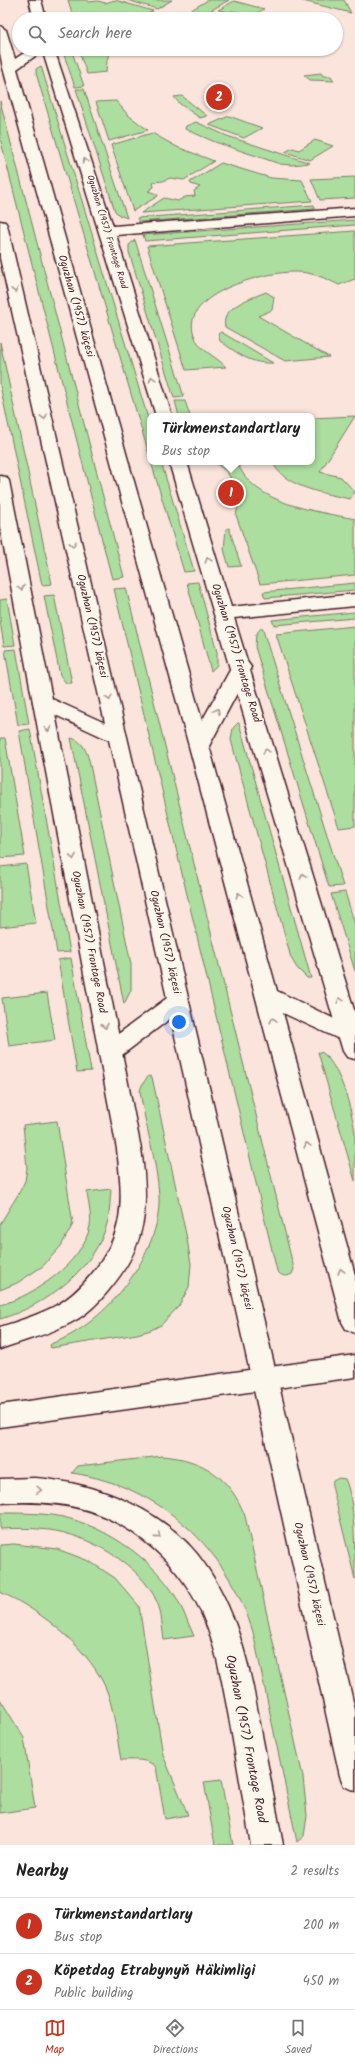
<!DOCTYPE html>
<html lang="en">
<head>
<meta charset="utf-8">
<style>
	body { margin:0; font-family:Kalam,sans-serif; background:#f6f6f6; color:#222 }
	.you { position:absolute; left:179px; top:1022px; width:14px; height:14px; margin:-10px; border:3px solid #fff; border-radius:50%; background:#1a73e8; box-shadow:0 0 0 6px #1a73e833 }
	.badge { display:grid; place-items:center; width:26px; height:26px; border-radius:50%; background:#c8321e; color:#fff; font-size:13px; font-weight:700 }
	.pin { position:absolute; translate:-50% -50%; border:2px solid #fff; box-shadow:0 1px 4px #0006 }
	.popup { position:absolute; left:147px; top:413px; width:168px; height:52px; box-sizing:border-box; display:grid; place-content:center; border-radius:8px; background:#fff; filter:drop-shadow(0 1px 3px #0005); font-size:13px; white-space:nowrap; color:#767676 }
	.popup b { font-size:15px; color:#222 }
	.popup::after { content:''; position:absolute; left:50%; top:100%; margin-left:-8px; border:8px solid transparent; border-top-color:#fff }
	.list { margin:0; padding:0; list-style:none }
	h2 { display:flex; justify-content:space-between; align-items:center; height:52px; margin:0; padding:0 16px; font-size:17px }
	h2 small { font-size:13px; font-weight:400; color:#767676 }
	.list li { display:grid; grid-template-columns:26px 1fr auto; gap:12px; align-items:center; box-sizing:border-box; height:56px; padding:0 16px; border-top:1px solid #e0e0e0 }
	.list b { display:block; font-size:15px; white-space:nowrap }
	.list p { margin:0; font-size:13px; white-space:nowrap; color:#767676 }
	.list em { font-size:13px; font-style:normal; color:#767676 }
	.icon { flex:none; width:22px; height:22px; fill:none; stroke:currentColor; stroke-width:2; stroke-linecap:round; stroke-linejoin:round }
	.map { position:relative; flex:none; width:355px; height:1845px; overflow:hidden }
	.search { position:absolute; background:#fff; box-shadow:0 1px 3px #0004; left:12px; right:12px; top:12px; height:44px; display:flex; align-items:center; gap:10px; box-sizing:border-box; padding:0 14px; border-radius:22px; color:#767676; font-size:15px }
	.sheet { height:164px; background:#fff }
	nav { display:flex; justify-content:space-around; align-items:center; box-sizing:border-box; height:56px; border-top:1px solid #e0e0e0; background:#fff; font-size:11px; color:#767676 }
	nav a { display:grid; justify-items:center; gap:2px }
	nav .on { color:#c8321e }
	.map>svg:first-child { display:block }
	.green { fill:#acde9f; stroke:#7b7e65 }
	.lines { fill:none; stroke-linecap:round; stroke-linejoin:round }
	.minor-casing { stroke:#4a1f2b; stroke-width:3 }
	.secondary-casing { stroke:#4a1f2b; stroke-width:3 }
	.minor { fill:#fbf7ec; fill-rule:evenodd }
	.secondary { fill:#fbf7ec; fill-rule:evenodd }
	.oneway { stroke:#ab9695 }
	.labels { text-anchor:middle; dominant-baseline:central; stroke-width:3; stroke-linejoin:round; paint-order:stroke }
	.far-street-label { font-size:9px; fill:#4a1f2b; stroke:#fbf7ec }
	.street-label { font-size:11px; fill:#4a1f2b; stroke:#fbf7ec }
	.near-street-label { font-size:13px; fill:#4a1f2b; stroke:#fbf7ec }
</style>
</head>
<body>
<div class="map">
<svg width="355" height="1845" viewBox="0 0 355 1845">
	<rect width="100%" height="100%" fill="#fae4dc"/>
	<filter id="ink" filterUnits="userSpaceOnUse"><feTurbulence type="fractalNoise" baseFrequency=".025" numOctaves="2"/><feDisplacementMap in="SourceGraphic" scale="8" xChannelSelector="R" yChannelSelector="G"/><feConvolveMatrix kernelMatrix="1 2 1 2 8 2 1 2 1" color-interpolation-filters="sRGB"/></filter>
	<g filter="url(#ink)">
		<path class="green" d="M68,0H88V2L98,1L105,3L115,0L153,11L140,19H74Z
			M127,0H172L157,9Z
			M208,0H229L196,19H176Z
			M299,0H344L351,13Z
			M234,1L264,9L252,16L232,11L229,12L218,10Z
			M62,49H71L84,86L75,87Z
			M78,49H111L107,60L106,72L87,74Z
			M41,66L150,425V458L36,73V69Z
			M321,73L323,76H331L334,81L310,80L304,75Z
			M76,89H84L127,218L119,215L115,211Z
			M182,96L207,116L200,118L180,104L174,97Z
			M0,101L124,577L112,579L0,138Z
			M116,101L128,115L148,130L109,141L96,102Z
			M229,116L262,128L244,138L209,125Z
			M196,122L227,136L310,163L292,165L280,164L215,142L185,129L186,126Z
			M152,133L177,147L214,161L184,180L170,178L163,181L153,182L154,187L148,191L157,194L158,196L133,211L111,145Z
			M315,140L333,146L310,160L285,152L293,148L299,150Z
			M221,163L271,178L302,180L312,201L141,213L164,198L178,201L185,197L195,196L194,191L200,187L191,184L190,182Z
			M355,177V198L320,200L311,179Z
			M314,205L315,209L139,222L137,218Z
			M355,220V225L145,241L143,235Z
			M355,231V279L339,285C325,278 312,272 296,272C267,271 179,293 194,335C199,351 215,355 226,367L186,370L147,246Z
			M135,240L184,397L174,398L129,252V245Z
			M266,292L274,297L272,310L258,316L329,357L285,361L225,327C220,307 252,298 266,292Z
			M221,332L273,363C250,364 239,354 220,341L218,334Z
			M0,342L52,584L42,585L0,385Z
			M175,401H185L190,416H179Z
			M355,416L320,472L341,477L355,492L350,499C327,494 287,488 274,465L275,462H312V418Z
			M151,462H161L194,571L184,572Z
			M214,462H237C253,505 317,511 355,519V575L260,584L236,515L239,503L234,484L227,472Z
			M229,528L241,566L229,567L224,549L226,529Z
			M198,582L217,652V665L211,671L187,583Z
			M355,583V590L265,598L263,592Z
			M126,588L294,1269L292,1274C286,1277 282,1277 277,1271L114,589Z
			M54,595L72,683H66L60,675L44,596Z
			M7,599L15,645L4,646L0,621V600Z
			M355,612V618L274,625L272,620Z
			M355,626V826L339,828L276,634Z
			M262,627L343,886L329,887L255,647L256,634Z
			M16,649L29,724L18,725L5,650Z
			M238,723H239L311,978H307L297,968L291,958L231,740L233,728Z
			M30,729L70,952L57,953L19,731Z
			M0,738H5L25,856L0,858Z
			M71,738C82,740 86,750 89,760L131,964V990L124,1004Z
			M26,864L36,923L0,927V867Z
			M345,892L355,925V971L331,894Z
			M71,958L91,1071L77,1072L58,960Z
			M47,993L55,1040L9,1046L2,998Z
			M318,1052L323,1053C341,1069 351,1108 355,1132C355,1147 355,1165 355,1181Z
			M148,1076L152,1077L187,1239L191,1264L189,1287L179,1306L161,1325L151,1330L137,1334L51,1348L50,1345L53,1343C106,1324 162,1253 159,1196C157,1160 145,1126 140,1091L142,1085Z
			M57,1121L73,1224L61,1246L43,1266L17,1283L0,1290V1224L19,1193L25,1181L27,1168L23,1125Z
			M111,1189C110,1199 110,1210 108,1220C97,1268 45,1306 0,1319V1305C33,1296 83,1263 90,1226C92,1215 88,1203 87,1192Z
			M162,1456C203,1459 230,1477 245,1516L303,1777L307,1816L304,1836L297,1842L253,1632C227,1548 160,1486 72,1473L78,1466Z
			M339,1478L345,1479C355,1499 355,1553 355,1579L332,1486L333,1481Z
			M0,1513C17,1513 35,1513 52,1515C98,1521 152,1557 176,1597C183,1609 188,1623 194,1636L164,1640C162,1628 162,1613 157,1602C142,1565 86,1534 49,1530C33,1528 16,1528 0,1529Z
			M14,1544L57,1549L89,1561L115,1578L139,1606L163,1755L188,1815L165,1819L156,1767C148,1758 132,1760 121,1760C117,1739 115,1715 108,1694C93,1651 41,1610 0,1592V1545Z
			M0,1699L24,1738L35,1808L0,1813Z
			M221,1780L233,1845H215L204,1782Z"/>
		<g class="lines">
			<defs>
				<path id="minor" d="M29,0H41L46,19H34Z
					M42,49H54L113,226L355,208V216L116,235L172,416H156Z
					M169,462H187L231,607L355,594V606L234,618L355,1013V1059L347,1057L343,1051Z
					M0,476L6,477L9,481L141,1149C149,1203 148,1242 112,1286C101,1300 89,1313 74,1321C51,1334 25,1340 0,1349V1327C19,1321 39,1315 57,1305C70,1298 81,1287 91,1275C126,1233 123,1201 117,1149L0,527Z
					M355,1355V1377L0,1427V1405Z
					M35,1478C100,1483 171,1512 208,1569C241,1619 252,1678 262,1735C269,1772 276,1808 283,1845H251C244,1804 237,1764 230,1723C223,1686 217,1647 201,1612C181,1566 135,1525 87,1510C59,1502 29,1501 0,1503V1479Z"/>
				<path id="secondary" d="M0,26L6,30L15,59L30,49H45L17,69L202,721L234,663L241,661L248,663L251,667L209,746L277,991L355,1029V1043L350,1044L283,1013L355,1275V1333L346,1329L342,1322L189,746L3,68L0,53Z
					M0,221L5,222L7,225L355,1710V1791L344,1786L340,1776L171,1018L118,1058L110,1060L102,1058L98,1052L102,1046L167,998L109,740L36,706L33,702L36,698L43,696L50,698L105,723L0,258Z"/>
			</defs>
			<use href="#minor" class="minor-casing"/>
			<use href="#secondary" class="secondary-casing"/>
			<use href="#minor" class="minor"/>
			<use href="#secondary" class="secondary"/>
		</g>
		<defs><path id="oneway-chevron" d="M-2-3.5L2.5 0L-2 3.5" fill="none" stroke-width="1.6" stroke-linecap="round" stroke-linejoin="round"/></defs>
		<g class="oneway">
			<use href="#oneway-chevron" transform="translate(85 161) rotate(-108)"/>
			<use href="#oneway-chevron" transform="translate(15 290) rotate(77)"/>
			<use href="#oneway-chevron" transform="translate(152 379) rotate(-107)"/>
			<use href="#oneway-chevron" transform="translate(44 417) rotate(77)"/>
			<use href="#oneway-chevron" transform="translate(73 544) rotate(77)"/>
			<use href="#oneway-chevron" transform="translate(208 560) rotate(-107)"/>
			<use href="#oneway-chevron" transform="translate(21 588) rotate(79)"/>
			<use href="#oneway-chevron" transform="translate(109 698) rotate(77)"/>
			<use href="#oneway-chevron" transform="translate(217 711) rotate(-62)"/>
			<use href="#oneway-chevron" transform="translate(48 729) rotate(79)"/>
			<use href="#oneway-chevron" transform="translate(266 751) rotate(-107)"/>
			<use href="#oneway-chevron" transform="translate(73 857) rotate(79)"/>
			<use href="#oneway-chevron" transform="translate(303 876) rotate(-107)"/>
			<use href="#oneway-chevron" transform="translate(239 895) rotate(-105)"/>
			<use href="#oneway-chevron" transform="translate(340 1000) rotate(-107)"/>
			<use href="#oneway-chevron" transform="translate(273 1020) rotate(-105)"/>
			<use href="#oneway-chevron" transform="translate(105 1026) rotate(79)"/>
			<use href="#oneway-chevron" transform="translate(307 1145) rotate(-105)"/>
			<use href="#oneway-chevron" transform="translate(341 1271) rotate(-105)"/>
			<use href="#oneway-chevron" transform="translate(39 1490) rotate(4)"/>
			<use href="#oneway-chevron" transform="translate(158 1536) rotate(41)"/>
		</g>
	</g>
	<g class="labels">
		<g class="far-street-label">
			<text transform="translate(107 232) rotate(73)">Oguzhan (1957) Frontage Road</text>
		</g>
		<g class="street-label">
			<text transform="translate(76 306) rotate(74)">Oguzhan (1957) köçesi</text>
			<text transform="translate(92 626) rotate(77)">Oguzhan (1957) köçesi</text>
			<text transform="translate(236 653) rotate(73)">Oguzhan (1957) Frontage Road</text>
			<text transform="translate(89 942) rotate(79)">Oguzhan (1957) Frontage Road</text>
			<text transform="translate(165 942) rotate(77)">Oguzhan (1957) köçesi</text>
			<text transform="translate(237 1258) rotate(77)">Oguzhan (1957) köçesi</text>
			<text transform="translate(309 1574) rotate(77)">Oguzhan (1957) köçesi</text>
		</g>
		<g class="near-street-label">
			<text transform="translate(246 1739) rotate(79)">Oguzhan (1957) Frontage Road</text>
		</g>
	</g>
</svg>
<div class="you"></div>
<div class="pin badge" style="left:231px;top:493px">1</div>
<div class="popup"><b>Türkmenstandartlary</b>Bus stop</div>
<div class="pin badge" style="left:219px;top:97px">2</div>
<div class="search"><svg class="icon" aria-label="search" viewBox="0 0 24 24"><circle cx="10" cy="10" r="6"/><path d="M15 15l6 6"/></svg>Search here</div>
</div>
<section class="sheet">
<h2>Nearby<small>2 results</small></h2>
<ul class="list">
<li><span class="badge">1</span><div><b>Türkmenstandartlary</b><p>Bus stop</p></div><em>200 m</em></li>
<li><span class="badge">2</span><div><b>Köpetdag Etrabynyň Häkimligi</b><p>Public building</p></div><em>450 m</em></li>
</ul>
</section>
<nav>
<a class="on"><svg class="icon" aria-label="map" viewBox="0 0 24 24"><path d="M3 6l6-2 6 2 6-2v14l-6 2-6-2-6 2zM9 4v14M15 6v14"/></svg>Map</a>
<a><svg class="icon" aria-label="directions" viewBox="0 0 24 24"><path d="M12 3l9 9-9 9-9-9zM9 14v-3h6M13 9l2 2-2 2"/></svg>Directions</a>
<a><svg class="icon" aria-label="saved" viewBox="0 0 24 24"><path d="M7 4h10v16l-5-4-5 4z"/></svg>Saved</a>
</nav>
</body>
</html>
